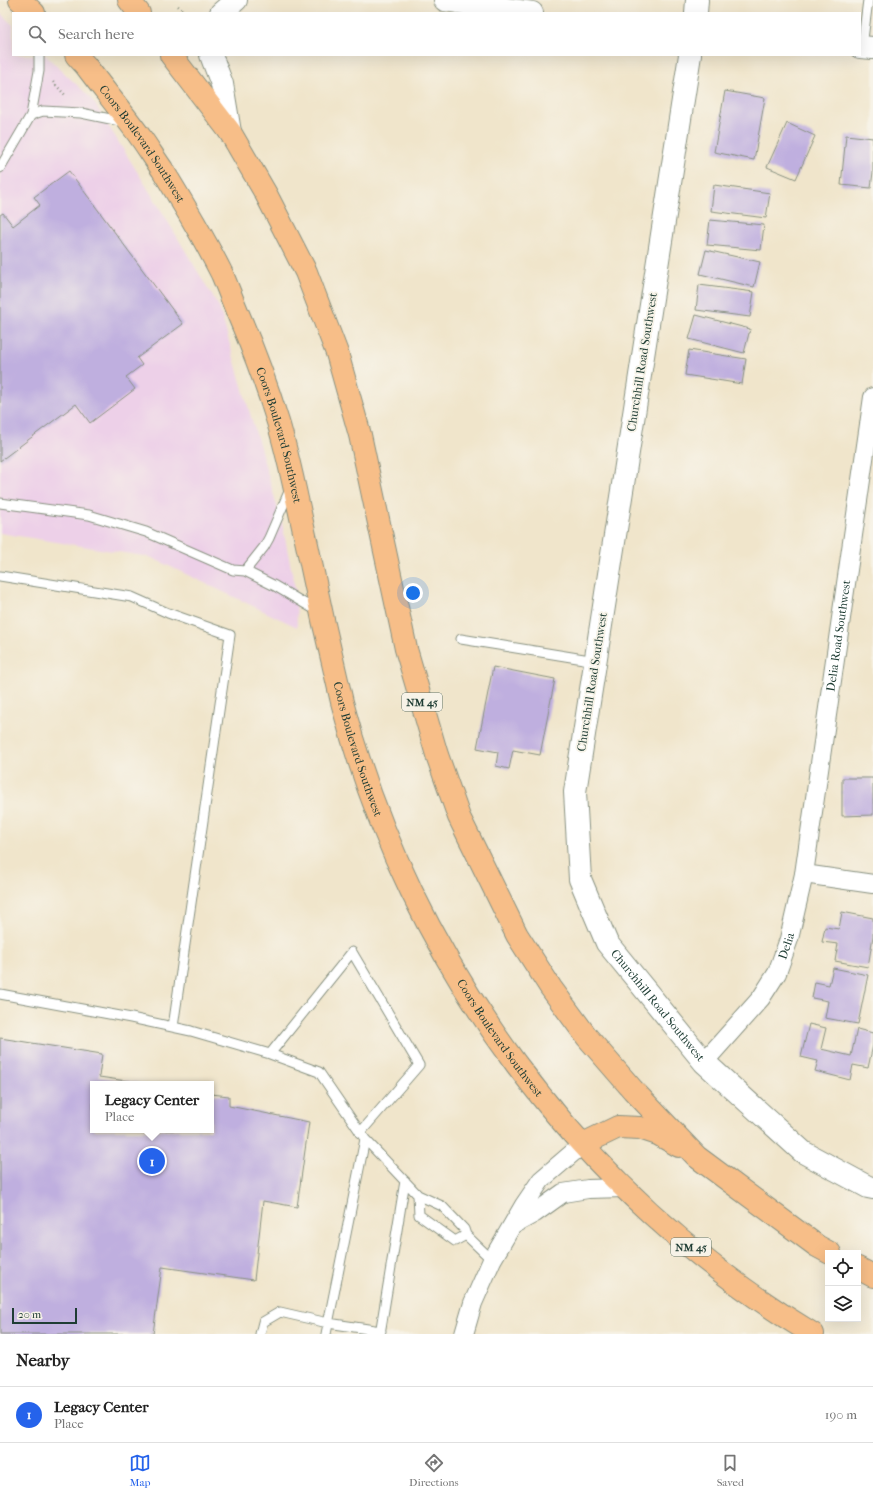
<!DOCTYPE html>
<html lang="en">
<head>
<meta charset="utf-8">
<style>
	body { margin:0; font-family:"IM FELL French Canon",serif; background:#f6f6f6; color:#222 }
	.controls { position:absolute; right:12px; bottom:12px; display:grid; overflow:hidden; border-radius:0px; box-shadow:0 4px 16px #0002 }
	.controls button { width:36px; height:36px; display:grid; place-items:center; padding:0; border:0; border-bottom:1px solid #e0e0e0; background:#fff; color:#222; font:20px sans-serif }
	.scale { position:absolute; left:12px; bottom:10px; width:65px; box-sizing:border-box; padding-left:4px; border:2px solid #1f3d34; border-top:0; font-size:11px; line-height:14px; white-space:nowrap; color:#1f3d34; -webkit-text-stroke:3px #f7f3e8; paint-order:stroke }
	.you { position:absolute; left:413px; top:593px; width:14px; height:14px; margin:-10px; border:3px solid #fff; border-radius:50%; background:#1a73e8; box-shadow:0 0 0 6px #1a73e833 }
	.badge { display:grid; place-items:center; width:26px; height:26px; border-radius:50%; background:#2563eb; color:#fff; font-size:13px; font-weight:700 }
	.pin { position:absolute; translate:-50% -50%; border:2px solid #fff; box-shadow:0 1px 4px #0006 }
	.popup { position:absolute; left:90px; top:1081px; width:124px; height:52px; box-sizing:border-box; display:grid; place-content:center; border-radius:0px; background:#fff; filter:drop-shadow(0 1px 3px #0005); font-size:13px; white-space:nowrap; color:#767676 }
	.popup b { font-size:15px; color:#222 }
	.popup::after { content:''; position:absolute; left:50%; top:100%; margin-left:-8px; border:8px solid transparent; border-top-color:#fff }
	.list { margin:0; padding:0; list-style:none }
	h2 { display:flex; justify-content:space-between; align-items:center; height:52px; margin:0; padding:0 16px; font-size:17px }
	h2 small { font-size:13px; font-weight:400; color:#767676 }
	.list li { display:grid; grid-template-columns:26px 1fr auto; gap:12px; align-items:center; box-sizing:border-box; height:56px; padding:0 16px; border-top:1px solid #e0e0e0 }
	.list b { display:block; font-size:15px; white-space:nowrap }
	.list p { margin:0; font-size:13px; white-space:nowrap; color:#767676 }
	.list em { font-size:13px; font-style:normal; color:#767676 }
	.icon { flex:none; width:22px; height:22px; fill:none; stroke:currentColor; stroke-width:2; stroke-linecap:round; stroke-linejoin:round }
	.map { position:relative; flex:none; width:873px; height:1334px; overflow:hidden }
	.search { position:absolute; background:#fff; box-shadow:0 4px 16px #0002; left:12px; right:12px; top:12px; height:44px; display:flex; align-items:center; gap:10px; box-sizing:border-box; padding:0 14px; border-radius:0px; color:#767676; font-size:15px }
	.sheet { height:108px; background:#fff }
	nav { display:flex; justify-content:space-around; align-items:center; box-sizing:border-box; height:56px; border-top:1px solid #e0e0e0; background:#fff; font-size:11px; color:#767676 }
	nav a { display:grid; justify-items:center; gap:2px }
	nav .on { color:#2563eb }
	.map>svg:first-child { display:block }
	.built { fill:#edd0e8 }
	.building { fill:#bfafdf }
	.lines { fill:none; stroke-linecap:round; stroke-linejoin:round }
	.service-casing { stroke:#889180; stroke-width:11 }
	.minor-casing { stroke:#889180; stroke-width:20 }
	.tertiary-casing { stroke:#889180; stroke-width:24 }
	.primary-casing { stroke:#889180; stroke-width:24 }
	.path { stroke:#889180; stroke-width:2.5; stroke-dasharray:1 3; stroke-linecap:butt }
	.service { stroke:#fff; stroke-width:9 }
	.minor { stroke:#fff; stroke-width:18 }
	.tertiary { stroke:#fff; stroke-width:22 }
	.primary { stroke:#f7be88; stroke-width:22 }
	.labels { text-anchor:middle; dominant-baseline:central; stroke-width:3.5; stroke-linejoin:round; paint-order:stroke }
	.shield { fill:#f7f3e8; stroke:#60746a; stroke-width:1 }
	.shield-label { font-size:11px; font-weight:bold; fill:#1f3d34 }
	.street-label { font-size:12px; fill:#1f3d34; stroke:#f7f3e8 }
</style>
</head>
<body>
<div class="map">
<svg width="873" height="1334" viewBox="0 0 873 1334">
	<rect width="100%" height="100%" fill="#f7f3e8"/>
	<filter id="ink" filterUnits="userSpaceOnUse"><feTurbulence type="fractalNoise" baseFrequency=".025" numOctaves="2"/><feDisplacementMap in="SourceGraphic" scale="8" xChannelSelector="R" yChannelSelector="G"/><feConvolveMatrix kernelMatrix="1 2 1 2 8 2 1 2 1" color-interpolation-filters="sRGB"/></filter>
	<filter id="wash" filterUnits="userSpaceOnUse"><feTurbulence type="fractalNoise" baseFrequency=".012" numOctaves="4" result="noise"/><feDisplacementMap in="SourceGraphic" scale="16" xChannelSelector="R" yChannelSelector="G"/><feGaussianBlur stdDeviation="0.9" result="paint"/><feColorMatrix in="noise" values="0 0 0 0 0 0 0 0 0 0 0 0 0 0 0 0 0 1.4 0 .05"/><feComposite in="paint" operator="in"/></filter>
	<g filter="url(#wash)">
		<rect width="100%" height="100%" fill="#f0e5cb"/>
		<path class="built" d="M0,13L13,25V55H45L91,98L158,205L219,307L282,523L296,593L297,627L150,557L0,533Z"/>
		<g id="blocks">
			<path class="building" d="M725,91L765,98L754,160L714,152Z
				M787,123L815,136L796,179L767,167Z
				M846,135L873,138V172L871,188L841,185Z
				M69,171L183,324L137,358L142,365L126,377L135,389L90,423L76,404L0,461V215L3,213L13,226L40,205L34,197Z
				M714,185L770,193L766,218L711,211Z
				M710,220L764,225L761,250L707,245Z
				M706,250L760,262L754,287L700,274Z
				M699,285L754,292L750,317L696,310Z
				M696,315L750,329L744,353L689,339Z
				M689,350L746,359L742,384L685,375Z
				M493,667L555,679L540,755L513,750L509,769L496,766L498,752L477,748Z
				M842,778H873V815L842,816Z
				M842,912L873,918V936L868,967L835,961L838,944L822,942L825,927L839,929Z
				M833,968L868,975L858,1024L825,1018L828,1001L812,998L815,982L829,985Z
				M809,1024L826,1028L821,1049L851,1056L857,1029L873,1033V1045L868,1068L853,1065L850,1080L815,1071L818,1061L801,1057Z
				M0,1038L102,1054L99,1077L141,1083L93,1084V1130H211V1094L229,1096V1106L309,1122L297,1207L263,1201L254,1280L162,1267L153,1334H0Z"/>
		</g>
	</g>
	<g filter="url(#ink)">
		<use href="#blocks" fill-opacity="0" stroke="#889180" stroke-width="1"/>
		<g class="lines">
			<defs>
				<path id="service" d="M862,47L868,0
					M31,115L43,111L81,113L125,122
					M0,168L31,115L39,71V55
					M0,503L89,515L146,532L233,570L245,571L275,586L319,612
					M245,571L264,547L269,538L291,487
					M0,576L132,597L168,613L230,635L173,1027
					M461,639L596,661
					M0,994L131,1018L191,1031L270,1054L319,1072L365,1139L326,1334
					M270,1054L352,952L419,1065L360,1133
					M365,1139L418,1195
					M466,1235L455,1241L419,1215L418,1195L442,1206L464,1229L466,1235L492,1260
					M260,1334L263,1322L280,1312L328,1323L381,1331
					M380,1334L405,1181"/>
				<g id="minor">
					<path d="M804,874L873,884"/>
					<path id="s1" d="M704,1062L761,998L777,973L789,939L804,874L873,397"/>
					<path d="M513,1225L535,1213L563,1193L588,1189L624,1188"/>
					<path d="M464,1334L473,1303L492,1260L524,1205L541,1180L583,1144"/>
				</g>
				<g id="tertiary">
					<path d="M445,0L532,13"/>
					<path d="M221,13L236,0"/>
					<path d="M696,13L697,0"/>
					<path d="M860,47L873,48"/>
					<path d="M211,55L222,84L230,132"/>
					<path id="s2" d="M690,55L575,792L580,879L607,943L704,1062L803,1152L868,1187L873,1188"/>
				</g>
				<g id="primary">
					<path d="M20,0L34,13"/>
					<path d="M129,0L139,13"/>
					<path id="s3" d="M76,55L86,66C104,90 123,113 141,138C148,148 155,159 162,169C183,203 204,238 222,274C228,288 233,302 239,316C254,351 267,386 278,422C290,461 297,501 306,540C317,594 329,648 342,702C409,962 582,1196 813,1334"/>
					<path d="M171,55L230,132L266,194L306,272L337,353L360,435L406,649L437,755L459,817L517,935L551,988L587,1037L633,1090L697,1157L817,1246L830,1253"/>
					<path d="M583,1144L618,1127L640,1128L658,1134L679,1146"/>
					<path d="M858,1268L873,1276"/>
				</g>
			</defs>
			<use href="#service" class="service-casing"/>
			<use href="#minor" class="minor-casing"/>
			<use href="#tertiary" class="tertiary-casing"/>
			<use href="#primary" class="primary-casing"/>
			<path class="path" d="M178,6L186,13
				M53,82L66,96"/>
			<use href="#service" class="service"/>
			<use href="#minor" class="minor"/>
			<use href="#tertiary" class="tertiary"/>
			<use href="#primary" class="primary"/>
		</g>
	</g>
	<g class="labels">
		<g class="shield">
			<rect x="402" y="693" width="40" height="18" rx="3"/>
			<rect x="671" y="1238" width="40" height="18" rx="3"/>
		</g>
		<g class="shield-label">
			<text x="422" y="702">NM 45</text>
			<text x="691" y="1247">NM 45</text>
		</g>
		<g class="street-label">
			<text stroke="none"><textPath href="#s3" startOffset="111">Coors Boulevard Southwest</textPath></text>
			<text transform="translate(642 362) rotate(-81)">Churchhill Road Southwest</text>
			<text stroke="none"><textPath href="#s3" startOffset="435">Coors Boulevard Southwest</textPath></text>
			<text stroke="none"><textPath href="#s1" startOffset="459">Delia Road Southwest</textPath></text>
			<text transform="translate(592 682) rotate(-81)">Churchhill Road Southwest</text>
			<text stroke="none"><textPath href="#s3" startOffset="759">Coors Boulevard Southwest</textPath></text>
			<text stroke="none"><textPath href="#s1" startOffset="144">Delia</textPath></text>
			<text stroke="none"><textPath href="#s2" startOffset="983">Churchhill Road Southwest</textPath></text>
			<text stroke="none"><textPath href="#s3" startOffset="1083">Coors Boulevard Southwest</textPath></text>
		</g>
	</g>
</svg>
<div class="controls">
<button><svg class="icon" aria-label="locate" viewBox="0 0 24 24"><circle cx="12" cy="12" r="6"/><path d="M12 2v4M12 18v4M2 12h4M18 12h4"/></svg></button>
<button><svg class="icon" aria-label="layers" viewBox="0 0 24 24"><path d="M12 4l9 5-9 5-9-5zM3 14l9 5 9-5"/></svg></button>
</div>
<div class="scale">20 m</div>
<div class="you"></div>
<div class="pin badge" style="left:152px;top:1161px">1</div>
<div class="popup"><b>Legacy Center</b>Place</div>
<div class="search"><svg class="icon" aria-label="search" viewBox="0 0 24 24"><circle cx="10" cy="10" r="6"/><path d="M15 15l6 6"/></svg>Search here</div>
</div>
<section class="sheet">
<h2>Nearby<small></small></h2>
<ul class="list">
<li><span class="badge">1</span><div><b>Legacy Center</b><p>Place</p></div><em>190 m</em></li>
</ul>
</section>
<nav>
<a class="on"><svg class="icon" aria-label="map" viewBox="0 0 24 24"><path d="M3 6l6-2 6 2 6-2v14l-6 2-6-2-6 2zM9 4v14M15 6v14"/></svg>Map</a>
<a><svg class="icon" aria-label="directions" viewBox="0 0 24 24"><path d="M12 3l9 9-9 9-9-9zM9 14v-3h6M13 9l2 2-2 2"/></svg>Directions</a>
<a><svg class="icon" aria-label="saved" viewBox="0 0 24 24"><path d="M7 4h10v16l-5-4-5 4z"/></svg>Saved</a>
</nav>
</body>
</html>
